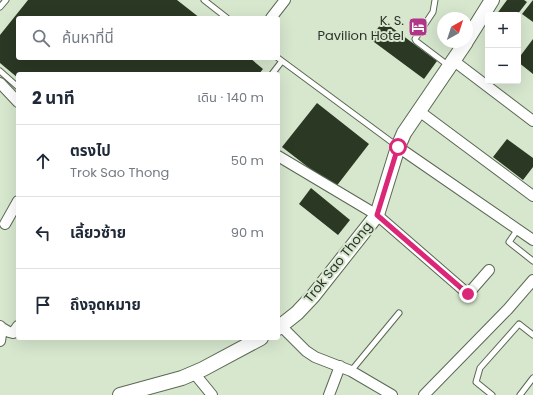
<!DOCTYPE html>
<html lang="th">
<head>
<meta charset="utf-8">
<style>
	body { margin:0; font-family:Poppins,"Noto Sans Thai",sans-serif; background:#f6f6f7; color:#1f2937 }
	.controls { position:absolute; right:12px; top:12px; display:grid; overflow:hidden; border-radius:4px; box-shadow:0 4px 16px #0002 }
	.controls button { width:36px; height:36px; display:grid; place-items:center; padding:0; border:0; border-bottom:1px solid #e0e1e3; background:#fff; color:#1f2937; font:20px sans-serif }
	.compass { position:absolute; left:437px; top:12px; width:36px; height:36px; border-radius:50%; background:#fff; box-shadow:0 4px 16px #0002; rotate:39deg }
	.stop { position:absolute; width:12px; height:12px; margin:-9px; border:3px solid #db2777; border-radius:50%; background:#fff }
	.stop.end { background:#db2777; border-color:#fff; box-shadow:0 1px 4px #0008 }
	.list { margin:0; padding:0; list-style:none }
	h2 { display:flex; justify-content:space-between; align-items:center; height:52px; margin:0; padding:0 16px; font-size:17px }
	h2 small { font-size:13px; font-weight:400; color:#747a83 }
	.list li { display:grid; grid-template-columns:26px 1fr auto; gap:12px; align-items:center; box-sizing:border-box; height:72px; padding:0 16px; border-top:1px solid #e0e1e3 }
	.list b { display:block; font-size:15px; white-space:nowrap }
	.list p { margin:0; font-size:13px; white-space:nowrap; color:#747a83 }
	.list em { font-size:13px; font-style:normal; color:#747a83 }
	.icon { flex:none; width:22px; height:22px; fill:none; stroke:currentColor; stroke-width:2; stroke-linecap:round; stroke-linejoin:round }
	.map { position:relative; flex:none; width:533px; height:395px; overflow:hidden }
	.search { position:absolute; background:#fff; box-shadow:0 4px 16px #0002; left:16px; top:16px; width:264px; height:44px; display:flex; align-items:center; gap:10px; box-sizing:border-box; padding:0 14px; border-radius:4px; color:#747a83; font-size:15px }
	.panel { position:absolute; background:#fff; box-shadow:0 4px 16px #0002; left:16px; top:72px; width:264px; height:268px; border-radius:4px }
	.map>svg:first-child { display:block }
	.building { fill:#2b3824 }
	.lines { fill:none; stroke-linecap:round; stroke-linejoin:round }
	.lane-casing { stroke:#5a6852; stroke-width:7 }
	.street-casing { stroke:#5a6852; stroke-width:12 }
	.secondary-casing { stroke:#5a6852; stroke-width:16 }
	.lane { stroke:#fff; stroke-width:5 }
	.street { stroke:#fff; stroke-width:10 }
	.secondary { stroke:#fff; stroke-width:14 }
	.route { stroke:#db2777; stroke-width:5 }
	.labels { text-anchor:middle; dominant-baseline:central; stroke-width:4; stroke-linejoin:round; paint-order:stroke }
	.poi-label { font-size:13px; fill:#2d332a; stroke:#d7e7ce; text-anchor:end }
	.street-label { font-size:13px; fill:#2d332a; stroke:#d7e7ce }
</style>
</head>
<body>
<div class="map">
<svg width="533" height="395" viewBox="0 0 533 395">
	<rect width="100%" height="100%" fill="#d7e7ce"/>
	<path class="building" d="M28,0H177L200,18H18V58H250L263,69L259,74H18V78L0,63V35Z
		M507,0H524L527,2L517,15H496Z
		M533,0V22L522,14Z
		M383,21L437,61L424,79L370,39Z
		M533,39V74L518,62V59Z
		M317,103L369,144L335,188L282,147Z
		M507,139L533,158V167L523,180L493,157Z
		M311,188L350,220L338,235L299,204Z"/>
	<g class="lines">
		<defs>
			<path id="lane" d="M204,0L227,18
				M435,0L433,12L415,39L416,41L449,66
				M0,7L6,0
				M278,58L397,146
				M0,71L18,87
				M272,74L282,61
				M518,229L509,242L533,261
				M351,371L399,313
				M492,395L476,382L480,368L519,324L533,335
				M520,395L533,378"/>
			<path id="street" d="M271,18L285,0
				M454,61L533,121
				M0,83L18,102
				M419,111L533,196
				M398,147L533,240
				M278,156L377,215L468,294L489,270
				M5,224L18,201
				M278,323L306,351L315,357L351,371L392,395
				M0,326L2,328L0,341
				M2,328L9,332L13,333L18,326
				M194,373L212,395
				M329,395L340,366
				M424,395L508,309L533,280"/>
			<path id="secondary" d="M467,40L492,0
				M278,328L297,313L313,296L377,215L398,147L404,133L466,42
				M120,395L182,378L203,369L261,338"/>
		</defs>
		<use href="#lane" class="lane-casing"/>
		<use href="#street" class="street-casing"/>
		<use href="#secondary" class="secondary-casing"/>
		<use href="#lane" class="lane"/>
		<use href="#street" class="street"/>
		<use href="#secondary" class="secondary"/>
	</g>
	<g class="lines">
		<path class="route" d="M398,147L377,215L468,294"/>
	</g>
	<defs>
		<symbol id="hotel-square" viewBox="-11 -11 22 22"><rect x="-9" y="-9" width="18" height="18" rx="4" fill="#b13689" stroke="#d7e7ce"/><path d="M-6-4.5h1.5V1H6V5H4.5V3h-9V5H-6ZM-4 0a1.8 1.8 0 1 1 3.6 0ZM.5 0V-2.5h3Q6-2.5 6 0Z" fill="#fff"/></symbol>
	</defs>
	<g fill-rule="evenodd">
		<use href="#hotel-square" x="407" y="16" width="22" height="22"/>
	</g>
	<g class="labels">
		<g class="poi-label">
			<text x="404" y="20">K. S.<tspan x="404" dy="15">Pavilion Hotel</tspan></text>
		</g>
		<g class="street-label">
			<text transform="translate(338 262) rotate(-51)">Trok Sao Thong</text>
		</g>
	</g>
</svg>
<div class="controls">
<button>+</button>
<button>−</button>
</div>
<svg class="compass" viewBox="-18 -18 36 36"><path d="M0-13l5 13h-10z" fill="#e53935"/><path d="M0 13l5-13h-10z" fill="#747a83"/></svg>
<div class="stop" style="left:398px;top:147px"></div>
<div class="stop end" style="left:468px;top:294px"></div>
<div class="search"><svg class="icon" aria-label="search" viewBox="0 0 24 24"><circle cx="10" cy="10" r="6"/><path d="M15 15l6 6"/></svg>ค้นหาที่นี่</div>
<section class="panel">
<h2>2 นาที<small>เดิน · 140 m</small></h2>
<ul class="list">
<li><svg class="icon" aria-label="ahead" viewBox="0 0 24 24"><path d="M12 20V5M6 11l6-6 6 6"/></svg><div><b>ตรงไป</b><p>Trok Sao Thong</p></div><em>50 m</em></li>
<li><svg class="icon" aria-label="left" viewBox="0 0 24 24"><path d="M17 20v-9H6M10 6l-5 5 5 5"/></svg><div><b>เลี้ยวซ้าย</b></div><em>90 m</em></li>
<li><svg class="icon" aria-label="arrive" viewBox="0 0 24 24"><path d="M6 21V4h12l-3 4 3 4H6"/></svg><div><b>ถึงจุดหมาย</b></div></li>
</ul>
</section>
</div>
</body>
</html>
